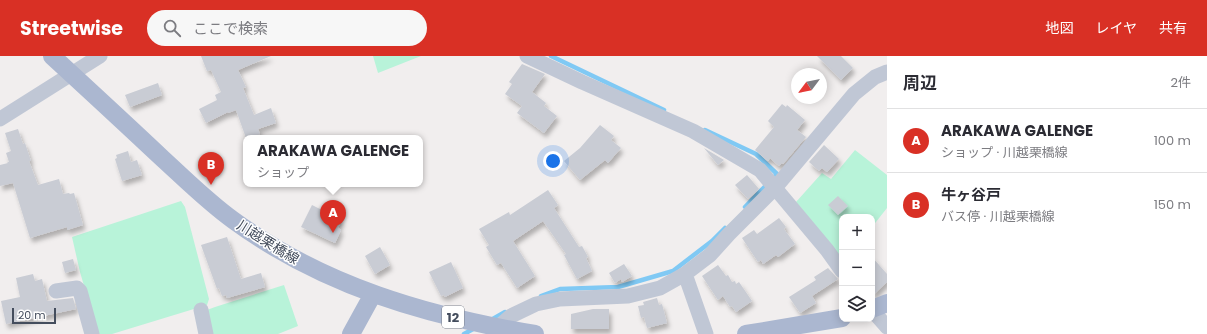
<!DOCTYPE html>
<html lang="ja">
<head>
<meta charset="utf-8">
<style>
	body { margin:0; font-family:Poppins,"Noto Sans JP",sans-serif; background:#f7f7f7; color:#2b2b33 }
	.controls { position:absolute; right:12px; bottom:12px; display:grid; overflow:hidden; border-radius:8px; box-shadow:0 2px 10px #0003 }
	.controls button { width:36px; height:36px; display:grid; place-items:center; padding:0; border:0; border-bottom:1px solid #e1e1e2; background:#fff; color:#2b2b33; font:20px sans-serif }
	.compass { position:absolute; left:791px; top:12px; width:36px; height:36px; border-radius:50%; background:#fff; box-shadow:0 2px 10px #0003; rotate:238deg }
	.scale { position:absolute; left:12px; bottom:10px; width:44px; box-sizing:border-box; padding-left:4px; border:2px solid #444d5d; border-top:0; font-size:11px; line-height:14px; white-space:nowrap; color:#444d5d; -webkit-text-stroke:3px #fff; paint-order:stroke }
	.you { position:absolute; left:553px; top:105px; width:14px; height:14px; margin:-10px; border:3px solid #fff; border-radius:50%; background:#1a73e8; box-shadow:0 0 0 6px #1a73e833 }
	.badge { display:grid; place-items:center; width:26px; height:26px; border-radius:50%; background:#d93025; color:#fff; font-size:13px; font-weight:700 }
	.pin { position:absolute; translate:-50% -33px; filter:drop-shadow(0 1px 2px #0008) }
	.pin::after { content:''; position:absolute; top:21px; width:14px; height:12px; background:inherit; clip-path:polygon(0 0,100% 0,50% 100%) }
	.popup { position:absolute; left:243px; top:79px; width:180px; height:52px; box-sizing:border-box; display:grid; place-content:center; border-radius:8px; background:#fff; filter:drop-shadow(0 1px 3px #0005); font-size:13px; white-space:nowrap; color:#7c7c81 }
	.popup b { font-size:15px; color:#2b2b33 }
	.popup::after { content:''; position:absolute; left:50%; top:100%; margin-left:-8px; border:8px solid transparent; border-top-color:#fff }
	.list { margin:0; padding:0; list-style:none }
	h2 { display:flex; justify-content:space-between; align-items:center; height:52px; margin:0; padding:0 16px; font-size:17px }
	h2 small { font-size:13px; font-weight:400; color:#7c7c81 }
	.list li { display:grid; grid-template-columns:26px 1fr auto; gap:12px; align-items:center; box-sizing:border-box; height:64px; padding:0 16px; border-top:1px solid #e1e1e2 }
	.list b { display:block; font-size:15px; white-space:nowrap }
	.list p { margin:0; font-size:13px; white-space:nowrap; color:#7c7c81 }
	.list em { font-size:13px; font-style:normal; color:#7c7c81 }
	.icon { flex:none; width:22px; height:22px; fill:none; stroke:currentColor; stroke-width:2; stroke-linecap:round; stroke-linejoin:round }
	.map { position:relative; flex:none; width:887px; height:278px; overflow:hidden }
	header { display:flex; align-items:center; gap:24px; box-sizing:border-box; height:56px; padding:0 20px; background:#d93025; color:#fff }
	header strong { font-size:19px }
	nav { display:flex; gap:22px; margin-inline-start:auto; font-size:14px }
	.search { width:280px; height:36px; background:#f7f7f7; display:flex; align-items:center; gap:10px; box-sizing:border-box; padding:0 14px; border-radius:22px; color:#7c7c81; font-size:15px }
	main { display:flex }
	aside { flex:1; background:#fff }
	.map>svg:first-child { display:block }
	.green { fill:#b8f3d9 }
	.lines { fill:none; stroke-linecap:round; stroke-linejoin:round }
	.stream { stroke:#80c9f4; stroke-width:4.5 }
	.building { fill:#c9ccd4; filter:url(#shadow) }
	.minor { stroke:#c0c7d5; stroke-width:15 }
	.major { stroke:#abb7d0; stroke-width:18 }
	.labels { text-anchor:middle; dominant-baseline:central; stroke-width:3; stroke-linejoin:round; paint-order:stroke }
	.shield { fill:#fff; stroke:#7c828e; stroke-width:1 }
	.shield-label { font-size:13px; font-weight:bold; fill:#444d5d }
	.street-label { font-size:14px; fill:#444d5d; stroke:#fff }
</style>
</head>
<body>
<header>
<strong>Streetwise</strong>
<div class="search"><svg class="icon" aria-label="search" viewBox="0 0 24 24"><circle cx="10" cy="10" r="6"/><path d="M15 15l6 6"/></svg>ここで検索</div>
<nav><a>地図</a><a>レイヤ</a><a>共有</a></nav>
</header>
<main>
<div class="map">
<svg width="887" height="278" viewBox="0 0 887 278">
	<defs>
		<filter id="shadow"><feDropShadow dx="2.5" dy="4.5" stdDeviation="2" flood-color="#0004"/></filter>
	</defs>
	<rect width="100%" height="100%" fill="#f1eeee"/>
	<path class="green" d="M373,0H421L378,17Z
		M855,94L887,119V152L872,171V161H842V203L796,146L822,117L831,123Z
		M181,145L185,151L209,243L207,249L112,278H98L80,216L72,181Z
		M284,229L298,270L278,278H210L207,254L215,251Z"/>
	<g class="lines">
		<path class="stream" d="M551,0L664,54
			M705,74L756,98L777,118L745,151
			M541,240L560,233L618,231L673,215L712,185L725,172
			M491,264L505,256
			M464,278L475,272"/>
	</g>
	<path class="building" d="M201,0H271L238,14L246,31L243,32L254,59L271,52L276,67L258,73L260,78L249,82H246L236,54L228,57V56L206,67L199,53L217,44L215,39L221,36L211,14L207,15Z
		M817,0H841L853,12L841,24Z
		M522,8L545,18L532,36L546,47L544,50L557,60L544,77L517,57L522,50L505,38L512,28L509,26Z
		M158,27L162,39L130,51L125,39Z
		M782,48L786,51L787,49L805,64L797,74L806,81L783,108L782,107L779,110L770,102L768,105L755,94L774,71L768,65Z
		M600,69L614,80L611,84L621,92L608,107L605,104L580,124L564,105L580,92Z
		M18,73L23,88L25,87L31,105H29L38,129L59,123L63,138L69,137L70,138L74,137L83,169L67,174V171L30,182L13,127L0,130V109L8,107L7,106H9L6,97L11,95L5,77Z
		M824,89L839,103L827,116L822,112L819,115L809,106Z
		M704,92L724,104L718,109Z
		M128,95L131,106L137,104L142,119L122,125L115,103L117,102L116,99Z
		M747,119L759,133L748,143L735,129Z
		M548,134L558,149L554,152L579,191L582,190L588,201L586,202L592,215L577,223L564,199L566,198L543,165L513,185L535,220L517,232L501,207L497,209L486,191L489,189L479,173L509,156L510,159Z
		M838,140L848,150L838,159L828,149Z
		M312,149L342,164L338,172L341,174L335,187L301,171Z
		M779,162L786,171L784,173L795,188L778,201L776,199L763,208L761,204L758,206L742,182L754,174L757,178Z
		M227,181L241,223L261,217L265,231L227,242L226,239L222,240L219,232L217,233L201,189Z
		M380,191L390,209L375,218L365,200Z
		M872,201L887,218V226L872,240Z
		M73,203L76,214L65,217L62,206Z
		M451,206L463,232L445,241L444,239L441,240L429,216Z
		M624,208L632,220L622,226L621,223L615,227L609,217Z
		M718,209L726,220L728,219L732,226L735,225L736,228L739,226L752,245L736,256L732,250L730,251L723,240L718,244L702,220Z
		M828,212L838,223L812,240L816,247L800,257L789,241L816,224L814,221Z
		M33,218L35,225L42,223L47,245L73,242L76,253L6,268L1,245L20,241L16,222Z
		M657,242L659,249L662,248L667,267L647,272L644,261L641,262L638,250L644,249L643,246Z
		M593,253H609V273H571V258Z"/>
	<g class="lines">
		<path class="minor" d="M527,0L582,26L693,75L760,114L827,194L842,215
			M0,63L100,0
			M685,218L706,278
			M56,235L77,232L80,235L92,278
			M201,254L206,278
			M872,254L887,271
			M497,272L511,260L536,248L560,243L628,240L660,232L685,218L710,199L729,178L775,132L854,38L875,21L887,16"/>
		<path class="major" d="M52,0C89,34 126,68 163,103C186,124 208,146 233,164C323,230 427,260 535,278
			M872,253L887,247
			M351,278L373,238
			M746,278L842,262"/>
	</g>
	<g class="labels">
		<rect class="shield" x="442" y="250" width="22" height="22" rx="3"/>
		<g class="shield-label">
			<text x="453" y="261">12</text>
		</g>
		<g class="street-label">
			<text transform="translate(268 186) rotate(32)">川越栗橋線</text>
		</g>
	</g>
</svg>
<div class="controls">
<button>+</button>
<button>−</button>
<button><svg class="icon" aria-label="layers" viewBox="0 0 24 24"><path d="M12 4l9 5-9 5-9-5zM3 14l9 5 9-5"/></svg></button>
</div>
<svg class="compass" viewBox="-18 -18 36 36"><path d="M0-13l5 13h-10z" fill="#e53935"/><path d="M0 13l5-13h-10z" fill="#7c7c81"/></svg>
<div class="scale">20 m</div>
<div class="you"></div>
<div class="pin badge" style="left:333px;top:177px">A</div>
<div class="popup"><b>ARAKAWA GALENGE</b>ショップ</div>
<div class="pin badge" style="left:211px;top:129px">B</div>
</div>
<aside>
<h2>周辺<small>2件</small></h2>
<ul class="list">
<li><span class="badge">A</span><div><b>ARAKAWA GALENGE</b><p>ショップ · 川越栗橋線</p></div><em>100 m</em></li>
<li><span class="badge">B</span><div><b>牛ヶ谷戸</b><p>バス停 · 川越栗橋線</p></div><em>150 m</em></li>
</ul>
</aside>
</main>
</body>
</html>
